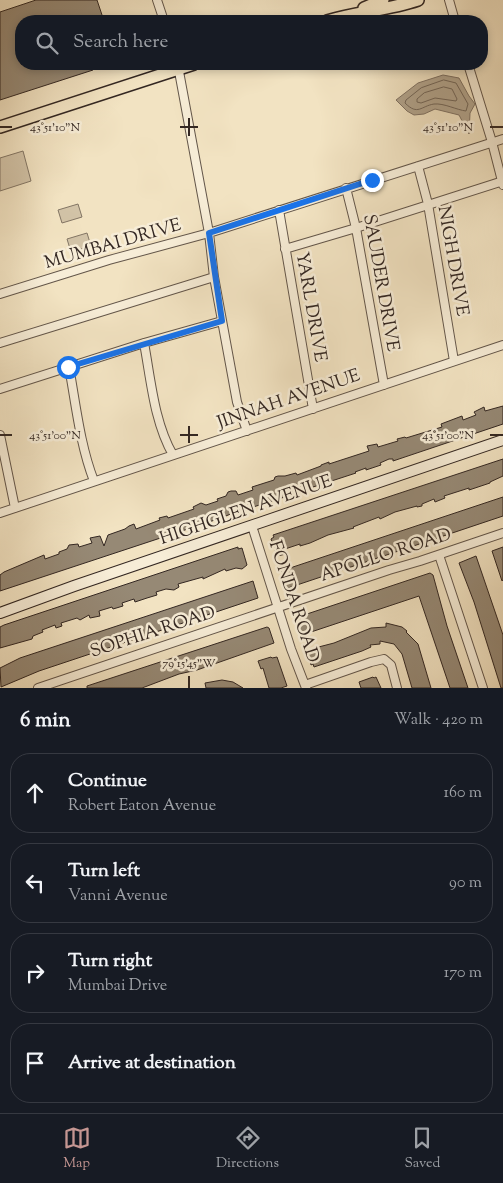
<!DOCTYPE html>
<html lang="en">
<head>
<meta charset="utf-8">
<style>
	body { margin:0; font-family:"Sorts Mill Goudy",serif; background:#242831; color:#f1f3f6 }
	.stop { position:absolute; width:15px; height:15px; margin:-11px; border:4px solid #1a73e8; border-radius:50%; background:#fff }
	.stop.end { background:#1a73e8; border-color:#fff; box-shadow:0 1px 5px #0008 }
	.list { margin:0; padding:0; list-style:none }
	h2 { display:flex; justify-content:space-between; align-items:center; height:65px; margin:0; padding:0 20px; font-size:21px }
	h2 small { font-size:16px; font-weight:400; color:#9ea1a6 }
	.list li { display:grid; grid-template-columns:32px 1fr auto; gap:15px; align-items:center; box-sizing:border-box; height:80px; margin:0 10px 10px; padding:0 10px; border:1px solid #363941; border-radius:20px }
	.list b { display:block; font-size:19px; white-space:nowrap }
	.list p { margin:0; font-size:16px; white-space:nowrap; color:#9ea1a6 }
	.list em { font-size:16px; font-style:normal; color:#9ea1a6 }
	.icon { flex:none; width:28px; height:28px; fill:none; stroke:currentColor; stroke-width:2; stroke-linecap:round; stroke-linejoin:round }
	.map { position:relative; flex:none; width:503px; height:688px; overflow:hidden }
	.search { position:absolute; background:#171b24; box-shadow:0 2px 8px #0003; left:15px; right:15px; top:15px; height:55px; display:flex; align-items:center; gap:12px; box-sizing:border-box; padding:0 18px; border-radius:20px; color:#9ea1a6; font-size:19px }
	.sheet { height:425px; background:#171b24 }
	nav { display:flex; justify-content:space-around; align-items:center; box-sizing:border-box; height:70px; border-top:1px solid #363941; background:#171b24; font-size:14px; color:#9ea1a6 }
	nav a { display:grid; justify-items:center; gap:2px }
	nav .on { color:#c59692 }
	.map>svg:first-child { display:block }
	.green { fill:#d2c3a7; stroke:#827564 }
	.water { fill:#b1a38c; stroke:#7f7162 }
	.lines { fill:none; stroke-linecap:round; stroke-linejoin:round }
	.shore { stroke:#726557; stroke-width:1 }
	.building { fill:#968975; stroke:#332722 }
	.street-casing { stroke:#63564a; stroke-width:10 }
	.secondary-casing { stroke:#332722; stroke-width:12 }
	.primary-casing { stroke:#332722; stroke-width:14 }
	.street { stroke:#f7edd7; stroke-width:8 }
	.secondary { stroke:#f7edd7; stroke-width:10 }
	.primary { stroke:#f2e3c2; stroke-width:11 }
	.route { stroke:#1a73e8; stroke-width:6 }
	.ticks { fill:none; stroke:#332722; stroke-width:2 }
	.labels { text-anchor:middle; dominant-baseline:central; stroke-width:5; stroke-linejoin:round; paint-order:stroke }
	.street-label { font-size:18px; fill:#332722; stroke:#f7edd7 }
	.ticks-label { font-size:12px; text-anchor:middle; fill:#332722; stroke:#f7edd7; stroke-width:5; stroke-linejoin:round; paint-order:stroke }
</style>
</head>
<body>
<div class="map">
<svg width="503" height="688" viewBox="0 0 503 688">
	<rect width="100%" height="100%" fill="#f2e3c2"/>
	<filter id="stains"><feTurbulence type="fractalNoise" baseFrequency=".004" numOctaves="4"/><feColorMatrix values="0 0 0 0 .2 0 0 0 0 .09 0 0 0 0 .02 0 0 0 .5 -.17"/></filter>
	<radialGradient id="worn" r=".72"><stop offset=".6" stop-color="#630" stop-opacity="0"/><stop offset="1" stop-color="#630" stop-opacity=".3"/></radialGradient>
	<path class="green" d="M23,151L31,181L0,191V158Z
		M78,204L82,217L62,223L58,210Z
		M87,233L91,246L71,252L67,239Z"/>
	<path class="water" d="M443,75L459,78L469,96L475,104L470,113L469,134L459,115L435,109L424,114L414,115L407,111L396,100L418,83Z"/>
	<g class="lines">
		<path class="shore" d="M444,80L456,83L468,104L466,111C457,110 444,103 434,104C421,106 418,116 405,103L406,100L421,88Z
			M444,87L452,89L457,99L456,101L435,98L421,103L417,102V99L424,93Z"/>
	</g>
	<path class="building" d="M36,0H97L104,21H21V64H91L93,70L0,100V12Z
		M503,406V424L393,461V459H389L380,463L381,465L366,470V468L355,472L356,473L310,488V489L250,508V506L221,518L0,591V575L4,572L44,555L45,559L59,554V552L67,549L69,545L78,544L79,547L92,543L90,538L100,536L104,546L108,535L125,529L129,526L134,524L136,529L160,520L159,518L167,516L168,518L194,509L193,507L201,503L206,505L218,501L217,499L226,496L228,492L231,491H236L238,495L253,490L252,487L274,480L275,477L278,476H285L296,473L297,475L321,466V465L329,462V464L369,451L367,446L377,444L378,447L398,441L397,439L405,437L406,438L442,427L441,424L462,416L463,420L476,415L474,412L484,407L485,411Z
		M503,459V476L490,482V483L469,490V488L444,496L445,498L435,502L434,499L422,504V506L417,507V506L395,512L380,519L379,517L353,527L354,528L328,535L310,543L300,546V544L285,549L286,554L277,556L271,539L274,537L273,535Z
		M503,497V516L288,588L286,586L281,571Z
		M238,547V549L242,548L247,565L242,569L236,568L226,571L225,569L203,579V577L178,584L179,587L174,590L166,589L156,592L157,595L147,598L135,602L134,599L122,603L123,606L113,609L112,607L99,611L100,616L90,618L89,615L80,620L77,618L61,623L62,626L56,628L55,625L42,630L43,632L33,636L32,639L0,648V627L4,625Z
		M503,547V580L502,581L492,551Z
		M476,556L503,635V688H501L474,602L459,563Z
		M430,573L433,575L447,626L468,688H450L419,596L302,635L297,621L299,620L298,617Z
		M253,581L258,598L39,671L1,687L0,668L20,658Z
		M386,623L402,627L407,631L406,632L418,644L431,688H412L402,654L394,644L380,641V644L370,645L371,647L362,651L314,667L313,664L311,665L307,650L334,643L371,628L386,627Z
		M267,627L269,628L274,643L197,670L179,674L142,688H87V686Z
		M271,657L272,658L277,657L287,686L281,688H269L263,668L261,669L258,661Z
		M373,677L374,678L376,677L381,688H361L359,682Z
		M222,680L233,682L243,688H206L205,683Z"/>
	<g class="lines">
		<defs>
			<path id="street" d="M157,0L164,21
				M449,0L455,21
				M468,64L492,142L503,185
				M178,66L209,233L214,277L237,402L247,431
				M418,166L428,204L454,361
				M346,188L356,228L384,385
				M279,210L313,409
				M285,249L356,228L503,181
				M0,294L109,260L209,233L503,139
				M0,343L214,277
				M144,343C151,380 154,422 173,455
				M69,367C76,405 80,445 94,481
				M0,389L144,343L222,321
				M0,435L15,508
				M0,513L503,345
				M252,526L291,649L306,688
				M439,555L483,688
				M305,685L371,662L384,659L391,665L397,688
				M38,688L389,570L420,561L503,533"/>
			<path id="secondary" d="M0,613L74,586L503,440"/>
			<path id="primary" d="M364,8L383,0
				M327,21C357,12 388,10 418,0
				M0,127L194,64"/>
		</defs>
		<use href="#street" class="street-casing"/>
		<use href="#secondary" class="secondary-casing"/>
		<use href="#primary" class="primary-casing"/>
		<use href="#street" class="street"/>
		<use href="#secondary" class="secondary"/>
		<use href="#primary" class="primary"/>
	</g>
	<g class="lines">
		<path class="route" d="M68,367L222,321L209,233L372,180"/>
	</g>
	<path class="ticks" d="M189,118V136M0,127H12M180,127H198M490,127H503M189,426V443M0,435H12M180,435H198M490,435H503M189,676V688"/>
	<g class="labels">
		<g class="street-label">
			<text transform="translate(113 245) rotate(-16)">MUMBAI DRIVE</text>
			<text transform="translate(452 261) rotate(80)">NIGH DRIVE</text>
			<text transform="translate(380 283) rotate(80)">SAUDER DRIVE</text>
			<text transform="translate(310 307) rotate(80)">YARL DRIVE</text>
			<text transform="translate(289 400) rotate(-19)">JINNAH AVENUE</text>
			<text transform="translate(246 511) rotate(-19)">HIGHGLEN AVENUE</text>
			<text transform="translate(386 556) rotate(-18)">APOLLO ROAD</text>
			<text transform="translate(293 602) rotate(72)">FONDA ROAD</text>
			<text transform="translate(153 633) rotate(-18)">SOPHIA ROAD</text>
		</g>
	</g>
	<g class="ticks-label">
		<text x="55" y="131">43°51'10"N</text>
		<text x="448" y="131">43°51'10"N</text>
		<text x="55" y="439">43°51'00"N</text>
		<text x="448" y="439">43°51'00"N</text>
		<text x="189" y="667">79°15'45"W</text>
	</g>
	<rect width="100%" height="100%" filter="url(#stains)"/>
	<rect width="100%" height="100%" fill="url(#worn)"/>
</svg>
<div class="stop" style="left:68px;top:367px"></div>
<div class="stop end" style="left:372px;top:180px"></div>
<div class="search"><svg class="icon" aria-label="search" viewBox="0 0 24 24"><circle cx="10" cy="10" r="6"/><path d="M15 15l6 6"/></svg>Search here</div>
</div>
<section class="sheet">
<h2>6 min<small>Walk · 420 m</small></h2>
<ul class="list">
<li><svg class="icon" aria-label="ahead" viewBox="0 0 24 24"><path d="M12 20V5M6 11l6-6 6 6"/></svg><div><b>Continue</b><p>Robert Eaton Avenue</p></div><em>160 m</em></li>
<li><svg class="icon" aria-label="left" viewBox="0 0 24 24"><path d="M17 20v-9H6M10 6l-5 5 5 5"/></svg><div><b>Turn left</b><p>Vanni Avenue</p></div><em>90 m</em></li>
<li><svg class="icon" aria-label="right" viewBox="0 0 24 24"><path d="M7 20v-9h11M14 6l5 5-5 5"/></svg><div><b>Turn right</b><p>Mumbai Drive</p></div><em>170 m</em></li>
<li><svg class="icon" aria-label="arrive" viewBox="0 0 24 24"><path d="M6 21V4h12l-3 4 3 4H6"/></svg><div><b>Arrive at destination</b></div></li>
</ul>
</section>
<nav>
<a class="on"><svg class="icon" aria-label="map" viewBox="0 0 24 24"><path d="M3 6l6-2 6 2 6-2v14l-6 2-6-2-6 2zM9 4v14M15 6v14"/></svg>Map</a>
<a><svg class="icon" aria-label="directions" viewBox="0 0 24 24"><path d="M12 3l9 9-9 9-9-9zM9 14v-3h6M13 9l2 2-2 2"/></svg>Directions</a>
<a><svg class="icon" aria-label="saved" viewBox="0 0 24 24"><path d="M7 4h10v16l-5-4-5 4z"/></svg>Saved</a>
</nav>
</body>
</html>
